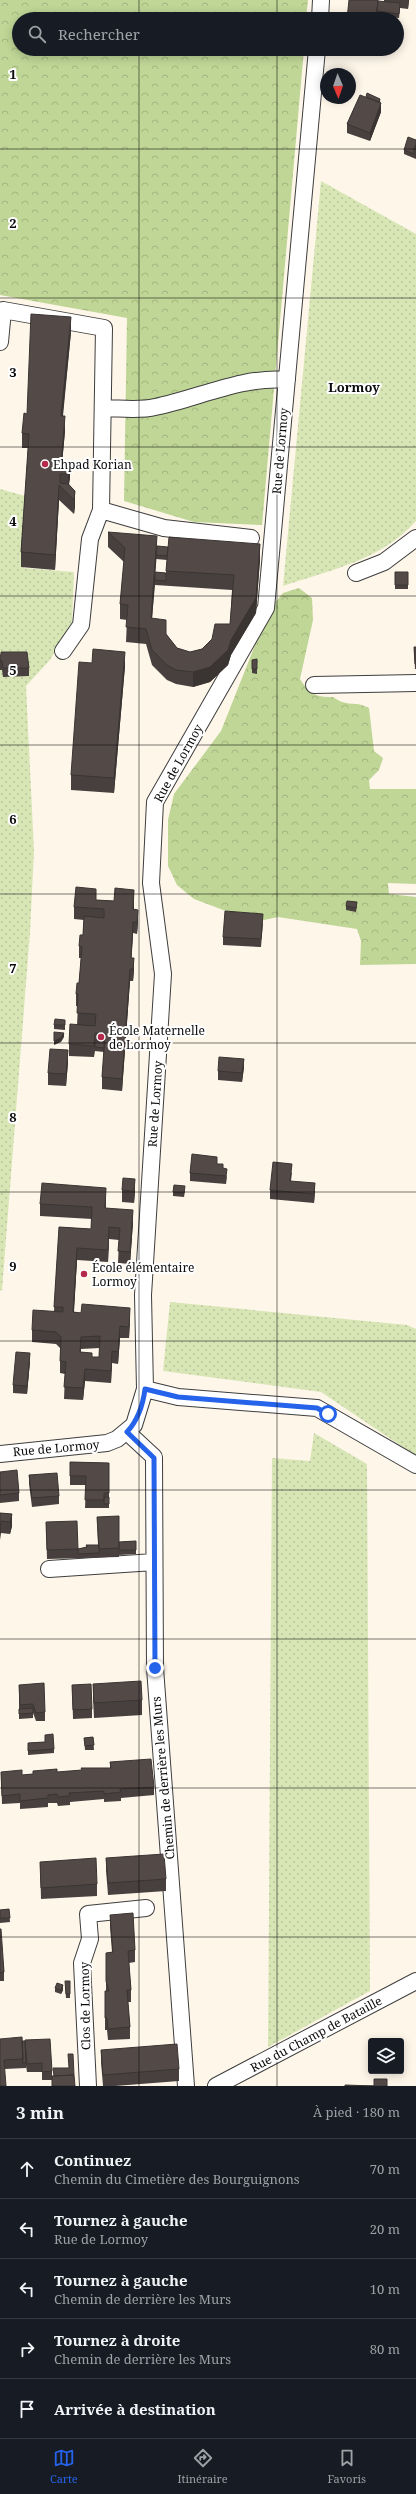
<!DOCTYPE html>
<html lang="fr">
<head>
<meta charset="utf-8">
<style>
	body { margin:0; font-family:"Noto Serif",serif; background:#242831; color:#f1f3f6 }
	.controls { position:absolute; right:12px; bottom:12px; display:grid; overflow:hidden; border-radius:4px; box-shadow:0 2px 10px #0003 }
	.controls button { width:36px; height:36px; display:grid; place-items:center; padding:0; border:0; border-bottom:1px solid #363941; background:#171b24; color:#f1f3f6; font:20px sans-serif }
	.compass { position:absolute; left:320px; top:68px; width:36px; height:36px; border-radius:50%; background:#171b24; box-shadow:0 2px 10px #0003; rotate:178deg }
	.stop { position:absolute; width:12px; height:12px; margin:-9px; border:3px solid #2563eb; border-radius:50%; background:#fff }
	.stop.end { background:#2563eb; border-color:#fff; box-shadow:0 1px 4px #0008 }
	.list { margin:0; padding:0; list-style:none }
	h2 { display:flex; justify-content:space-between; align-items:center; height:52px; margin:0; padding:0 16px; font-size:17px }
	h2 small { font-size:13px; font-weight:400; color:#9ea1a6 }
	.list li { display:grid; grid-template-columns:26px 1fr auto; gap:12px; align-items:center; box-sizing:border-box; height:60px; padding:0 16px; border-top:1px solid #363941 }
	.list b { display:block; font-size:15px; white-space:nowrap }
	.list p { margin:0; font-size:13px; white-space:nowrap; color:#9ea1a6 }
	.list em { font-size:13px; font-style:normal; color:#9ea1a6 }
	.icon { flex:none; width:22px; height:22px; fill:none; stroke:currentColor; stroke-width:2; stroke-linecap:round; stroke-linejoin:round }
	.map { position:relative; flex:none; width:416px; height:2086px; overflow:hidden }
	.search { position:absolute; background:#171b24; box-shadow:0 2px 10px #0003; left:12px; right:12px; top:12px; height:44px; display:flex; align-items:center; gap:10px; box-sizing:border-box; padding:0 14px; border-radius:22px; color:#9ea1a6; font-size:15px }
	.sheet { height:352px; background:#171b24 }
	nav { display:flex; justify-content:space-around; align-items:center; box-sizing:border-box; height:56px; border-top:1px solid #363941; background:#171b24; font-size:11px; color:#9ea1a6 }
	nav a { display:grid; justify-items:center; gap:2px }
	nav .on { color:#2563eb }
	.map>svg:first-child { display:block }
	.grass { fill:url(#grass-dots) }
	.forest { fill:url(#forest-crowns) }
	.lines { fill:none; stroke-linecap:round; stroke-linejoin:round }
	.minor-casing { stroke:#3e3e3e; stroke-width:18 }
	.minor { stroke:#fff; stroke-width:16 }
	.wall { fill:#47403e; fill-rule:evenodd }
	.shaded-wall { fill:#3a3432 }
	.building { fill:#534a48; stroke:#3a3432; fill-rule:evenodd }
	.route { stroke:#2563eb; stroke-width:5 }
	.grid { fill:none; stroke:#0b0b0b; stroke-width:1; stroke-opacity:0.55 }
	.poi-dot { fill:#b42a4c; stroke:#fff; stroke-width:1.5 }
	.labels { text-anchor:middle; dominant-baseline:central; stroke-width:4; stroke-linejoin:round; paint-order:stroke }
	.street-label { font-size:12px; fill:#0b0b0b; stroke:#fff }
	.poi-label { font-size:12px; fill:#0b0b0b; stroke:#fff; text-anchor:start }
	.neighbourhood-label { font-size:13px; font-weight:bold; fill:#0b0b0b; stroke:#fff }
	.grid-label { font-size:13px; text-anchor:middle; font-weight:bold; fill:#0b0b0b; stroke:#fff; stroke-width:4; stroke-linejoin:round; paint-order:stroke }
</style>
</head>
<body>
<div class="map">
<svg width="416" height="2086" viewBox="0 0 416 2086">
	<defs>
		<pattern id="grass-dots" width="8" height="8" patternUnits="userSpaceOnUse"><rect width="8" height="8" fill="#d8e6b6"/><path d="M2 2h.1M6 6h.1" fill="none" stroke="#b8c49b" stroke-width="1.8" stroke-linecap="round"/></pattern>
		<pattern id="forest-crowns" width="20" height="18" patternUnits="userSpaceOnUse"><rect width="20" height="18" fill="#bfd696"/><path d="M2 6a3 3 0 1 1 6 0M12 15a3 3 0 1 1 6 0" fill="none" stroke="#a3b680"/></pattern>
	</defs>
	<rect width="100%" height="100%" fill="#fef6e9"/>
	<path class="grass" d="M321,181L416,234V521C382,560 330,570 283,586Z
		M0,489L29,497L24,568L74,572L72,622L50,660L26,686L34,851L30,932L2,1290L0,1291Z
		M170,1302L407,1325L416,1329V1456L321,1392L163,1371Z
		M314,1433L367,1464L370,1991L268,2047L272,1458L310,1461Z"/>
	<path class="forest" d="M0,0H308L306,19H19V49H304L262,525L194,522L124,501L127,318L0,295Z
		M299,588L312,598L313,620L300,679C309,693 315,698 333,697C348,708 355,700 369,708L374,751L383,758L379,770L369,780L370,789H416V884L388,883L389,894L416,897V964L360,965L361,941L357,929L278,917L255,922L194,899L177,885L168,866V820L174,794L221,731L269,610L283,593Z"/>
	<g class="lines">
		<defs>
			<path id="minor" d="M320,19L321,0
				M0,342L3,310L104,328L101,510L164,528L251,538
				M103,408C119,408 139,411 155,407C199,398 242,376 287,380
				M356,573L384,562L416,538
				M63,651L81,625L90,539L101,510
				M314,685L416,683
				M145,1389L178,1397L317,1408L416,1465
				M127,1432L154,1457L155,1668L186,2086
				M0,1454L107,1443L117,1439L134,1425L145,1389L143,1295L163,974L151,883L155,802L266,608L317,49
				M49,1569L154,1562
				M88,2086L82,1963L90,1939L88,1914L146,1908
				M216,2086L416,1981"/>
		</defs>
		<use href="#minor" class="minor-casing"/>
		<use href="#minor" class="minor"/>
	</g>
	<path class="wall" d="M384,0H409L408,9L400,8L399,18L377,16V14L347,19L384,2Z
		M366,97L380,99L381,112L370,141L347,133V124L354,108Z
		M416,140V159L404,154V150Z
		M71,332L63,416L65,431L62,464L70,465L69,484L75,491V506L74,514L59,500L55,570L21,567V552L28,448H22V433L27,414Z
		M108,532L157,546L260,559L256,613L231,655L228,665L210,682L193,687L176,684L167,680L152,665L146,644L126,642L127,620L120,619V604L124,562L108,547ZM156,559L167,560L166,573L155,572ZM155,585L232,590L230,624L202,649L190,652L177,648L166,634L152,618Z
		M395,572H408V589H395Z
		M414,647H416V669H415Z
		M1,652L29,668V676L3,677L2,670H0V655H1Z
		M257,659V674L252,673V660Z
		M92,663L125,666L114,793L71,790V775Z
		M96,900L134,902V909L138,922L137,934L133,933L131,958L134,970L133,981H130L122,1091L102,1089V1077L104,1052L95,1051L94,1057L69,1056V1044L77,1025L78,1006H76V994L79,983L81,958H79V946L83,935L84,920L74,919V907Z
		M346,906H357L356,912L346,910Z
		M263,923L261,947L223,945V937Z
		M65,1020V1030L54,1029V1025Z
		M68,1062L66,1086L48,1085V1073Z
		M244,1067L242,1082L218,1080V1071Z
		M217,1164L223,1168L227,1177L226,1184L190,1181V1173Z
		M292,1172L291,1181L315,1191L314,1203L270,1199V1190Z
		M122,1190L135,1191L134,1203L122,1202Z
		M185,1191L184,1197L173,1196V1192Z
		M106,1200V1208L133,1222L130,1264L118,1263L119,1240L109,1239L108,1262L77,1260L74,1312L130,1319L129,1338H120L118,1364L112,1363L111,1383L85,1381L83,1400L64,1399L65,1374L60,1373V1348L56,1344L32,1342V1330L54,1311L59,1227L91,1229L92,1219L40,1216V1204ZM100,1348L99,1357H92L81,1352V1349Z
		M30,1361L27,1394L13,1393V1385Z
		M70,1462L109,1463V1508H85L86,1485H70Z
		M0,1472L19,1493V1501L0,1503Z
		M29,1475L59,1496V1504L32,1507L29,1484Z
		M0,1513L12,1514V1526L10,1534L1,1533Z
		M97,1517L119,1542L136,1541V1554L119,1555V1557L47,1559L46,1522L78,1549L86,1547V1545H98Z
		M93,1684L142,1700V1715L94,1718L93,1699Z
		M19,1685L45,1712V1721H36L33,1713V1718L19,1719Z
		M72,1685L92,1709V1718L73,1719Z
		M45,1735L54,1749V1753L28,1755V1743L45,1742Z
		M93,1737L94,1750H85L84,1738Z
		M110,1762L154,1787V1795L121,1798V1801L104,1802V1799L70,1802V1805L58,1806L57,1803H48V1807L20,1809V1803L2,1804L1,1772L22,1775L110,1768Z
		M106,1858L166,1879V1891L108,1895L106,1870Z
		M40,1862L97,1884V1896L41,1899Z
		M9,1909L10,1922L0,1923V1910Z
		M110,1915L135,1950V1962L129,1963L131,1990V2002H128L130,2027V2039L108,2040L107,2030H105V1991H106V1953L112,1952L110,1927Z
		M0,1929L4,1972V1981H0Z
		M70,1981V1998H66L65,1986Z
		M55,1988L63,1990L61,1994L55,1992Z
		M0,2039L22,2041L52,2071V2080H42V2072H27L26,2066V2068L5,2069Z
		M101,2050L179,2069V2081L115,2086H103L101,2062Z"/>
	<path class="shaded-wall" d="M408,0H409L408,9Z
		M381,103V112L370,141V133Z
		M71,317V332L61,431V416Z
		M65,416V431L61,474V464Z
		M70,465V479L68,489V474Z
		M59,485V500L55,570V555Z
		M75,491V506L74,514V500Z
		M157,536V551L151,633V618Z
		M260,544V559L256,613L231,655L228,665L210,682L193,687V672L228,650Z
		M125,652V666L114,793V778Z
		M134,890V902L133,921V909Z
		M138,910V922L137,934V922Z
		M133,922V933L131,970V958Z
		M134,958V970L133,981V969Z
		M130,969V981L122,1091V1079Z
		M64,1033V1037L61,1042L54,1045V1041Z
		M68,1050V1062L66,1086V1074Z
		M244,1059V1067L242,1082V1073Z
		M135,1179V1191L134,1203V1191Z
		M315,1183V1191L314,1203V1194Z
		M133,1210V1222L130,1264V1252Z
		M109,1227V1239L108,1262V1250Z
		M77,1248V1260L73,1324V1312Z
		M130,1308V1319L129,1338V1327Z
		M120,1326V1338L118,1364V1352Z
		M112,1351V1363L111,1383V1371Z
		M30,1353V1361L27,1394V1386Z
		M85,1369V1381L83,1400V1388Z
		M12,1514V1526L10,1534V1522Z
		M1,1521V1533L0,1540V1528Z
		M63,1985V1990L61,1994V1990Z"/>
	<path class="building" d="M349,0H378L376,19H347Z
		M378,1L400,3L399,14L377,11Z
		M367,93L380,99L379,102L366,97Z
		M360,95L381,103L370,133L347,124Z
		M408,137L416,140V145L414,149V154L404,150Z
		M416,145V150L414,149Z
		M31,314L71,317L61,416H65L61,464L70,465L68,474H60V483L68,484L75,491L74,500L59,485L55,555L21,552L29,434L22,433L24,413L27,414Z
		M108,532L157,536L151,618L166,620V634L177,648L190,652L202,649L212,639L215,624H230L234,575L166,571L169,537L260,544L256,598L231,640L228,650L210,667L193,672L176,670L167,665L152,650L146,629L126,627L128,605L120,604L125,548Z
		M157,546L168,547L167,556L156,555Z
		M155,572L166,573V581L155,580Z
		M395,572H408V585H395Z
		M414,647H416V665L415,664Z
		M93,649L125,652L114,778L71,775L79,662L92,663Z
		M1,652H27L29,668H3L2,661H0V655H1Z
		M257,659V669H252V660Z
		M76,887L96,889V900L114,901L115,888L134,890L133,909L138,910L137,922H133L131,958H134L133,969H130L122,1079L102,1077L105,1034L95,1033L94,1046L69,1044L70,1024L95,1026L96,1014L77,1013L78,994H76L77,983H79L82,947L79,946L80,935H83L84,916L104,918V909L74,907Z
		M347,901L357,902L356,908L346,906Z
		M225,911L263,914L261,939L223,937Z
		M55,1019L65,1020V1025H54Z
		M54,1032L64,1033L61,1038L54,1041Z
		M95,1041L105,1042L104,1048L95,1047Z
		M50,1049L68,1050L66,1074L48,1073Z
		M219,1057L244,1059L242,1073L218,1071Z
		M192,1154L217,1157V1164H223V1168L227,1169L226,1176L190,1173Z
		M273,1162L292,1164L290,1181L315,1183L314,1194L270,1190Z
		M123,1178L135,1179L134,1191L122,1190Z
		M42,1183L106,1188L105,1208L133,1210L130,1252L118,1251L120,1228L109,1227L108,1250L77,1248L73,1312L81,1313L82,1304L130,1308L129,1327L120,1326L118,1352L112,1351L111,1371L85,1369L83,1388L64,1387L66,1362L60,1361L61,1337L56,1332L32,1330L33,1310L63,1312V1307H54L59,1227L91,1229L92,1207L40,1204ZM100,1336L99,1357H92V1353L80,1352L81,1337Z
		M174,1185L185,1186L184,1193L173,1192Z
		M16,1352L30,1353L27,1386L13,1385Z
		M70,1462L109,1463V1493H104V1500H85L86,1476H70Z
		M17,1470L19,1493L0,1495V1472Z
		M57,1473L59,1496L32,1498L29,1475Z
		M104,1497H109V1504H104Z
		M0,1513L12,1514L10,1522L1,1521L0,1528Z
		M119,1516V1548L99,1549L97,1517Z
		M77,1521L78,1549L47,1550L46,1522Z
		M136,1541V1550H119V1542Z
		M86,1545H99V1553L78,1554V1549L87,1547Z
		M141,1681L142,1700L94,1703L93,1684Z
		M44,1683L45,1712L36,1713L33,1704L20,1705L19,1685Z
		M91,1684L92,1709L73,1710L72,1685Z
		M33,1708V1713L19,1714V1709Z
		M53,1734L54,1749L28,1751V1743L45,1742V1735Z
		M93,1737L94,1745L85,1746L84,1738Z
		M151,1759L154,1787L120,1789L121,1792L104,1794V1791L69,1793L70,1796L58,1797L57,1794L48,1795V1798L20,1801V1794L2,1796L1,1772L22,1770V1775L33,1774V1771L57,1769V1772L82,1770L81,1768H111L110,1762Z
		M164,1854L166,1879L108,1883L106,1858Z
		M96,1858L97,1884L41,1888L40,1862Z
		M9,1909L10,1918H0V1910Z
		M133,1913L135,1950L128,1951L131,1990H127L130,2027L108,2029L107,2018H105V1991H109L106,1981V1953L113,1952L110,1915Z
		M0,1929H1L4,1972L0,1973Z
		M65,1981H70V1994H66Z
		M57,1983L63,1985L61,1990L55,1988Z
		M22,2037L23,2059L4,2060L6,2086H0V2039Z
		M50,2039L52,2071L42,2072V2063L27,2064L25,2040Z
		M22,2041H25L26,2063H23Z
		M177,2044L179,2069L103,2075L101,2050Z
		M68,2054H73L74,2075L54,2076L53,2068H69Z
		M74,2075L75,2086H52V2076Z
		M374,2079H387V2086H345V2085L374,2086Z"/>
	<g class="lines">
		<path class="route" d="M155,1668L154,1458L127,1432C138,1420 143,1405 145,1389L178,1397L317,1408L328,1414"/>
	</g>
	<path class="grid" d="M139,0V19M277,0V19M139,49V2086M277,49V2086M0,149H416M0,298H416M0,447H416M0,596H416M0,745H416M0,894H416M0,1043H416M0,1192H416M0,1341H416M0,1490H416M0,1639H416M0,1788H416M0,1937H416"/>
	<g class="poi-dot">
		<circle cx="45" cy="464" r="4"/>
		<circle cx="101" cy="1037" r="4"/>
		<circle cx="84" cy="1274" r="4"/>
	</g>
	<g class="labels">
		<g class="street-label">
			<text transform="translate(280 451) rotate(-85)">Rue de Lormoy</text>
			<text transform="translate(178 763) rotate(-61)">Rue de Lormoy</text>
			<text transform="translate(155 1104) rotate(-86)">Rue de Lormoy</text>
			<text transform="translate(56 1448) rotate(-5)">Rue de Lormoy</text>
			<text transform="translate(163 1778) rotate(-95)">Chemin de derrière les Murs</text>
			<text transform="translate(85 2006) rotate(-91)">Clos de Lormoy</text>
			<text transform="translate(316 2034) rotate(-28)">Rue du Champ de Bataille</text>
		</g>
		<g class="poi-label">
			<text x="53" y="464">Ehpad Korian</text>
			<text x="109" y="1030">École Maternelle<tspan x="109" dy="14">de Lormoy</tspan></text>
			<text x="92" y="1267">École élémentaire<tspan x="92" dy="14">Lormoy</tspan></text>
		</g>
		<g class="neighbourhood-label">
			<text x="354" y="387">Lormoy</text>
		</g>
	</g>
	<g class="grid-label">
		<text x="13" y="79">1</text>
		<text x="13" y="228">2</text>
		<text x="13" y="377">3</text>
		<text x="13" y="526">4</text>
		<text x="13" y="675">5</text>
		<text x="13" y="824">6</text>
		<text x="13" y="973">7</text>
		<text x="13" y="1122">8</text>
		<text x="13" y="1271">9</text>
	</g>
</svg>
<div class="controls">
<button><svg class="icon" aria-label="layers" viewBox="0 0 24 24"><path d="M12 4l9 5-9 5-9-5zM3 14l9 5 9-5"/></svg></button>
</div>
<svg class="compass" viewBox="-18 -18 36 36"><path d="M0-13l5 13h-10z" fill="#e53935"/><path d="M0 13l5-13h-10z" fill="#9ea1a6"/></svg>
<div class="stop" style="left:328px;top:1414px"></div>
<div class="stop end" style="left:155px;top:1668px"></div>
<div class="search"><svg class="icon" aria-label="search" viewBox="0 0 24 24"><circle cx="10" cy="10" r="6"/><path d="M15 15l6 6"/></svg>Rechercher</div>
</div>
<section class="sheet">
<h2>3 min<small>À pied · 180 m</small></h2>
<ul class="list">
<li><svg class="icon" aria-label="ahead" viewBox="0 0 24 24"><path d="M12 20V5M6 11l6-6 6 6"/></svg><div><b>Continuez</b><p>Chemin du Cimetière des Bourguignons</p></div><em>70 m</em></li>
<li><svg class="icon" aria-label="left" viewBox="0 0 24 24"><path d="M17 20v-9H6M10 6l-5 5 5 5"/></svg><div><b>Tournez à gauche</b><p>Rue de Lormoy</p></div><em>20 m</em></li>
<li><svg class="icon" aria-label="left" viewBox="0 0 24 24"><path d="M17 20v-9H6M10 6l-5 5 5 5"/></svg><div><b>Tournez à gauche</b><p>Chemin de derrière les Murs</p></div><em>10 m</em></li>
<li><svg class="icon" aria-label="right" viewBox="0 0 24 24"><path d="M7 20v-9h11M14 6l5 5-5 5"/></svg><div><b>Tournez à droite</b><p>Chemin de derrière les Murs</p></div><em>80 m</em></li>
<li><svg class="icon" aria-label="arrive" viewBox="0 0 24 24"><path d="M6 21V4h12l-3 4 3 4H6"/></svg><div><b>Arrivée à destination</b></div></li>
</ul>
</section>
<nav>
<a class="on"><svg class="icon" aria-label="map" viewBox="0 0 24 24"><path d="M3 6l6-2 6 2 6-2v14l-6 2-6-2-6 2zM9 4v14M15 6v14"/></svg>Carte</a>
<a><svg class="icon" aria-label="directions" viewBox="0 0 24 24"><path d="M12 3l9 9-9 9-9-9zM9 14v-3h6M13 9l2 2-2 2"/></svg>Itinéraire</a>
<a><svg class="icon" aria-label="saved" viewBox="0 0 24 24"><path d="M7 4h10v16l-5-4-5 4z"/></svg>Favoris</a>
</nav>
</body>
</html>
